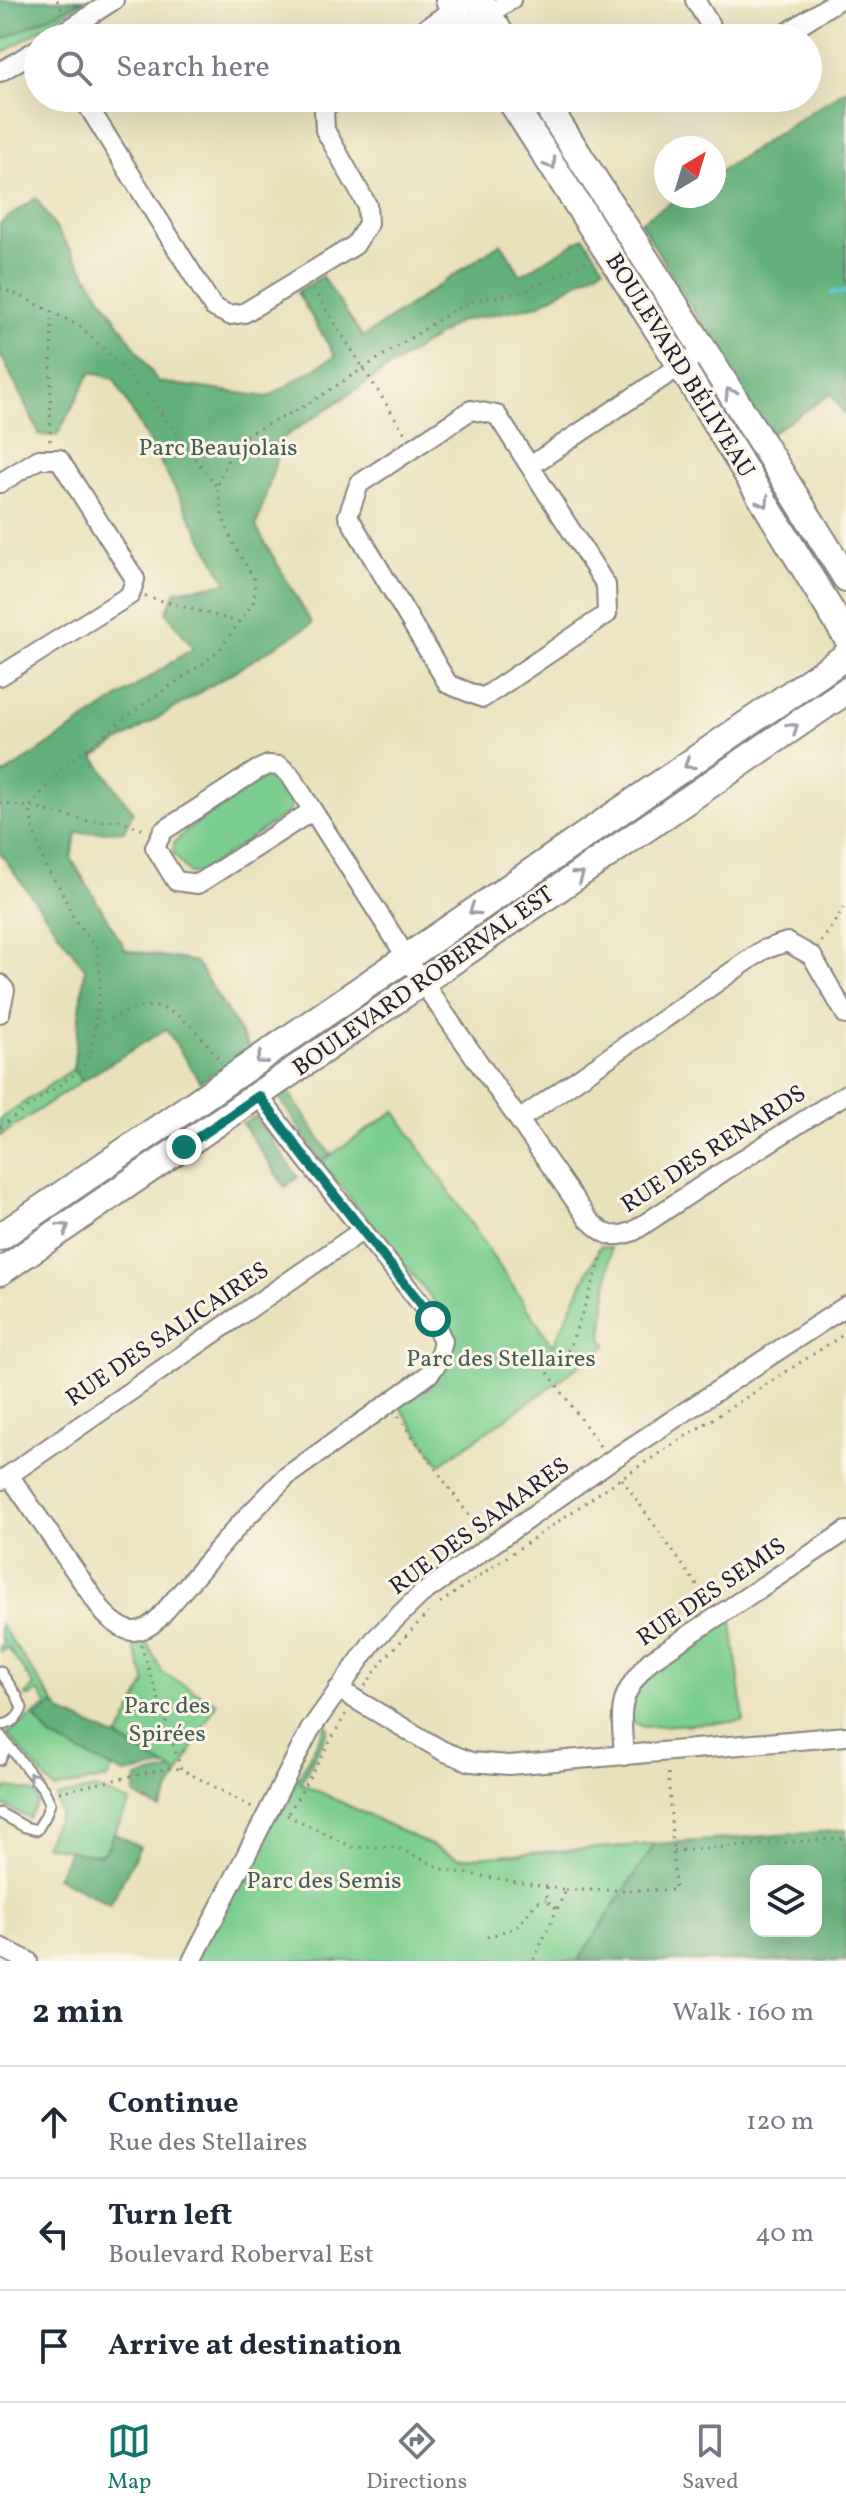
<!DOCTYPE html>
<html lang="en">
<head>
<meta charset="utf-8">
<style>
	body { margin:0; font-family:Vollkorn,serif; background:#f2f2f3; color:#1f2937 }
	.controls { position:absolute; right:24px; bottom:24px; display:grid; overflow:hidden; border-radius:16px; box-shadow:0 8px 32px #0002 }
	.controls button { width:72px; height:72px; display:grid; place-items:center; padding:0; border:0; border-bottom:2px solid #e0e1e3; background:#fff; color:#1f2937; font:40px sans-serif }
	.compass { position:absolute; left:654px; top:136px; width:72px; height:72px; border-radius:50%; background:#fff; box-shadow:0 8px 32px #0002; rotate:38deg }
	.stop { position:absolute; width:24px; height:24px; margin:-18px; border:6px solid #0f766e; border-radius:50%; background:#fff }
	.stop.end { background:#0f766e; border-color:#fff; box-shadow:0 2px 8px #0008 }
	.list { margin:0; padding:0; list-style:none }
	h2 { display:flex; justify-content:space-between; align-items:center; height:104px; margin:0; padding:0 32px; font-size:34px }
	h2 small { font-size:26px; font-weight:400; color:#747a83 }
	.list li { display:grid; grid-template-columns:52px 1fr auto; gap:24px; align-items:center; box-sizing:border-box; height:112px; padding:0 32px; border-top:2px solid #e0e1e3 }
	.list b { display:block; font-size:30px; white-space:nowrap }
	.list p { margin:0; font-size:26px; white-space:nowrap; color:#747a83 }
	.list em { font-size:26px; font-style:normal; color:#747a83 }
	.icon { flex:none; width:44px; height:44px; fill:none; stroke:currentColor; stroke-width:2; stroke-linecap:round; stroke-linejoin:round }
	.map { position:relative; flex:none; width:846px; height:1961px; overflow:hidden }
	.search { position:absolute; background:#fff; box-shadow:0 8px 32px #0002; left:24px; right:24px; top:24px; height:88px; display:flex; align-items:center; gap:20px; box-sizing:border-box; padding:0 28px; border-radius:44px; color:#747a83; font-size:30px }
	.sheet { height:440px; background:#fff }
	nav { display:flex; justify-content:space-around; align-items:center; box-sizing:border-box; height:112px; border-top:2px solid #e0e1e3; background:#fff; font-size:22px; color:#747a83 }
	nav a { display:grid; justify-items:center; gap:4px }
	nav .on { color:#0f766e }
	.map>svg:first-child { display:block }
	.green { fill:#7bce90; stroke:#4e7866; stroke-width:2 }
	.forest { fill:#64b17a; stroke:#436a5a; stroke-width:2; fill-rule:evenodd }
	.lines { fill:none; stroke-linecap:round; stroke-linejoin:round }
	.stream { stroke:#5ac7ce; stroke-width:5 }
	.lane-casing { stroke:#86827c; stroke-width:13 }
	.street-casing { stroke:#86827c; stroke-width:22 }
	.secondary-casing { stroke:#86827c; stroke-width:30 }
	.path { stroke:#86827c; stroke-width:3; stroke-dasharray:2 6; stroke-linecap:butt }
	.lane { stroke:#fff; stroke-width:9 }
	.street { stroke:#fff; stroke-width:18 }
	.secondary { stroke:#fff; stroke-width:26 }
	.oneway { stroke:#9c9ca7 }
	.route { stroke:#0f766e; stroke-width:10 }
	.labels { text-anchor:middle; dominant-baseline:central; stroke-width:6; stroke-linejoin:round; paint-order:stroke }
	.street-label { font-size:24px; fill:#22223b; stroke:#fcf5e5 }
	.park-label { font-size:24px; fill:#415e59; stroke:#fcf5e5 }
</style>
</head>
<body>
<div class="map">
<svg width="846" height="1961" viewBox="0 0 846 1961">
	<rect width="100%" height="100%" fill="#fcf5e5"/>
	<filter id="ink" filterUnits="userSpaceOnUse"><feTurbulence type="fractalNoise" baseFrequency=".0125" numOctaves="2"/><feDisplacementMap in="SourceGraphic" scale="16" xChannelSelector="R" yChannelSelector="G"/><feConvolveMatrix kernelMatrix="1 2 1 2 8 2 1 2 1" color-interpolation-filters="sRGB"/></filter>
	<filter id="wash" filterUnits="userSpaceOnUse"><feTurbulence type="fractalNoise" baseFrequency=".006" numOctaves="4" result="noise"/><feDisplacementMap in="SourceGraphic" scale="32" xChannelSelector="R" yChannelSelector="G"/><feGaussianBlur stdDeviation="1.8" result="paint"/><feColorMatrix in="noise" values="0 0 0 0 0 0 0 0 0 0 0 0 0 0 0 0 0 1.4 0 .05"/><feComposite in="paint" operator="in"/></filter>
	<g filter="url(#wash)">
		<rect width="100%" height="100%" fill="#e9e1bc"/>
		<path class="green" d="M0,0H87L0,55Z
			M757,731L695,781L522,900L611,830Z
			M264,777C288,778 293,789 290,811L200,873H189L173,853L174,843L187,830Z
			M73,1069L82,1081L0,1136V1119Z
			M234,1089L238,1096L10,1252L6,1246Z
			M395,1111L553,1346L600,1246L611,1248L602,1338L607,1345L545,1391L440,1464L399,1406C444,1372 470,1362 436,1304L321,1162Z
			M731,1614L744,1721L643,1727L633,1722L628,1713L634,1682Z
			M0,1624L55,1704L35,1718L52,1738L113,1768L108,1778L54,1789L9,1736L7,1734L48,1705L38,1691L29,1697L25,1695L34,1686L8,1648L0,1652V1646L4,1642L0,1636Z
			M145,1639L163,1673L216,1703L179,1774L118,1738L146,1682L132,1643Z
			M326,1725L329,1728L301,1783L458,1858L655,1844L578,1961H193L288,1777L297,1781Z
			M7,1788L30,1791L38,1795V1802L29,1818L1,1804L2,1794Z
			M96,1789L130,1802L104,1852L93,1855L44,1845L60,1814L56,1797Z"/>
		<path class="forest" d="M0,0H83L0,41Z
			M846,89V416L831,394L768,435L640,222L681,196H714V175Z
			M36,198L158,382L268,397L335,356L297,292L322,276L363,337L501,243L521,275L584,237L604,267L538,305L460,321L283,438L256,527L312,624L94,757L133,812L124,831L77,833L71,858L126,950L196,962L251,1050L200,1082L166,1029L82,1081L73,1069L85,969L0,853V777L193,648L166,612L176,591L227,583L114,379L91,372L57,436L40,435L2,357L0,358V223Z
			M288,1091L331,1155L321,1162L280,1099Z
			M255,1116L298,1177L285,1187L242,1123Z
			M55,1704L61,1712L118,1738L166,1767L124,1774L52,1738L35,1718Z
			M173,1770L179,1774L160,1809L134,1795L137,1778Z
			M846,1830V1961H578L655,1844ZM756,1871H816V1931H756Z
			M114,1833L140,1847L110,1905L56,1877L70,1851L100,1855L106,1850Z"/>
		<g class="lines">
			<path class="stream" d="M832,293L846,292"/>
		</g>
	</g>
	<g filter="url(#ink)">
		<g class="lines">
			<defs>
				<path id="lane" d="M0,1671L17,1696L22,1708C19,1718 10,1725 0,1725
					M0,1735L44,1790L50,1803L45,1817L37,1830L25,1827L0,1813
					M0,1760L5,1750V1743"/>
				<path id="street" d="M695,0L718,38
					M55,38L114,0
					M411,38L462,4
					M451,38L511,0
					M779,38L838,0
					M0,72L38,49
					M83,98L213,307L229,315L244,313L355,245L368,224L367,205L325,130L324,110L334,98
					M471,410L497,415L606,585L607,614L483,698L448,684L348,516L359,484Z
					M530,466L704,350
					M0,483L39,459H59L135,579L130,595L0,676
					M312,811L198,884L176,881L155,847L163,831L257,770L268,765L280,766L290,775L423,983L588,1219C604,1235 612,1240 634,1231L724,1171L846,1094
					M0,984L5,990L0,1013
					M519,1120L763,950L787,942L812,956L846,1015
					M9,1475L104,1613C123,1632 137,1639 158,1619L239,1525L287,1476L428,1375L437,1364L443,1341L433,1319L305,1158L259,1096
					M2,1480L363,1230
					M338,1689L443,1751L471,1762L509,1765L846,1736
					M624,1756C621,1709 616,1698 650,1661L846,1531
					M0,1947L28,1961
					M192,1961L310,1730L374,1640L420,1595L610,1461L846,1306"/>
				<path id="secondary" d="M449,0L471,38
					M479,0L503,38
					M509,98L681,366L846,636
					M542,98L704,350L846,578
					M0,1237L846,656
					M0,1272L846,691"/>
			</defs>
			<use href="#lane" class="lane-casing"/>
			<use href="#street" class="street-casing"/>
			<use href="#secondary" class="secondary-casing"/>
			<path class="path" d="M57,0L64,14
				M0,288L25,298L81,327L115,360L150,399L217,487
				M313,289L406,435
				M50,441L52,313
				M145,596L238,622
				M0,803L30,807L88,821L119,820L144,830
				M821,942L846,905
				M95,1025C110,1019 126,1011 142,1007C174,1000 206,1040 221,1063
				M0,1127L79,1071L87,1061L92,1046L101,984L97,948L74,919L60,888L46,868L33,830L30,807L61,768L144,704L204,663L220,649L253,603L255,592L254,579L232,541L223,518L217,487L230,454L247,434L300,409L457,308L476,300L522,292L588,261
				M398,1416L480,1531
				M600,1446L547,1371L569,1349L605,1250
				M622,1479L710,1604
				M440,1603L621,1478L846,1333
				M141,1645L181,1769L254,1808
				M365,1686L385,1658L428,1613
				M59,1792L169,1768L181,1769
				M289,1813L347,1712
				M287,1815L352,1847H396L445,1870L566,1890L533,1961
				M673,1851L846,1838
				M547,1887L546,1900L557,1909
				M566,1890H675L668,1767
				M487,1937L517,1927L537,1902L546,1900"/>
			<use href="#lane" class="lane"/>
			<use href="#street" class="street"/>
			<use href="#secondary" class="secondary"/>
		</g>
		<defs><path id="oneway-chevron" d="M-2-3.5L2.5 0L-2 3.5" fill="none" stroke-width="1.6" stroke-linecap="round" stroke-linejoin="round" transform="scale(2)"/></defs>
		<g class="oneway">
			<use href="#oneway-chevron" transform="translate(551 164) rotate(57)"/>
			<use href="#oneway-chevron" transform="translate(730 393) rotate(-122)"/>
			<use href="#oneway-chevron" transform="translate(764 502) rotate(59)"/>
			<use href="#oneway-chevron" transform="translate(793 728) rotate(-35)"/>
			<use href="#oneway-chevron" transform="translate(689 764) rotate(146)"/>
			<use href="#oneway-chevron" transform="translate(579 876) rotate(-35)"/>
			<use href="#oneway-chevron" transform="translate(474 910) rotate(146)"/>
			<use href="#oneway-chevron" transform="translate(261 1059) rotate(145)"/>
			<use href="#oneway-chevron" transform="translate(64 1228) rotate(-34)"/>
			<use href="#oneway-chevron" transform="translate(33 1777) rotate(-129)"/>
		</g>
	</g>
	<g class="lines" filter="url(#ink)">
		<path class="route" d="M184,1147L259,1096L305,1158L433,1319"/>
	</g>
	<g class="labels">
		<g class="street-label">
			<text transform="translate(679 366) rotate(58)">BOULEVARD BÉLIVEAU</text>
			<text transform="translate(424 982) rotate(-35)">BOULEVARD ROBERVAL EST</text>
			<text transform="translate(714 1150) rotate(-33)">RUE DES RENARDS</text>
			<text transform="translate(168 1335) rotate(-34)">RUE DES SALICAIRES</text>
			<text transform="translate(480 1527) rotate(-36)">RUE DES SAMARES</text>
			<text transform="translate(712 1593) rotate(-34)">RUE DES SEMIS</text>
		</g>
		<g class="park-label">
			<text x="218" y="449">Parc Beaujolais</text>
			<text x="501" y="1360">Parc des Stellaires</text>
			<text x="167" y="1707">Parc des<tspan x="167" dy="28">Spirées</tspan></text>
			<text x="324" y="1882">Parc des Semis</text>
		</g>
	</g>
</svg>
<div class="controls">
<button><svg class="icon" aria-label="layers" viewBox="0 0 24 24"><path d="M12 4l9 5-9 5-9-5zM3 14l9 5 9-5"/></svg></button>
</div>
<svg class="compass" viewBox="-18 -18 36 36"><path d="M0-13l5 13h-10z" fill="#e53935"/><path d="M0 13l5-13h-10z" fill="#747a83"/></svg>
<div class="stop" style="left:433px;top:1319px"></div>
<div class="stop end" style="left:184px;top:1147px"></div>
<div class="search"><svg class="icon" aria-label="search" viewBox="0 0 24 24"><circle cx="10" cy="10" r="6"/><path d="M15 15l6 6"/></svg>Search here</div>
</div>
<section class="sheet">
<h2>2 min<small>Walk · 160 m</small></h2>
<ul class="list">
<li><svg class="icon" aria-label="ahead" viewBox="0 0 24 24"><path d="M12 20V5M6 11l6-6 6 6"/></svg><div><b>Continue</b><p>Rue des Stellaires</p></div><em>120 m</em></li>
<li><svg class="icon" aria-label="left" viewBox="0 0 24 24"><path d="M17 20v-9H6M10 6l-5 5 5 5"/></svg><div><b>Turn left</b><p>Boulevard Roberval Est</p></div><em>40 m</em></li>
<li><svg class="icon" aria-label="arrive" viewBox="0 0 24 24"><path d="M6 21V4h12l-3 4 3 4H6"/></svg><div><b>Arrive at destination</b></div></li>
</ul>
</section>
<nav>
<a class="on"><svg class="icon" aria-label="map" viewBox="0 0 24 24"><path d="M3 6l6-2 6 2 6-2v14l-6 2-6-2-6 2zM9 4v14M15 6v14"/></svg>Map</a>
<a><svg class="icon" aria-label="directions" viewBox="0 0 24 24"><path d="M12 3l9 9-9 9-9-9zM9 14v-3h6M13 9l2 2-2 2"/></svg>Directions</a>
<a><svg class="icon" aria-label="saved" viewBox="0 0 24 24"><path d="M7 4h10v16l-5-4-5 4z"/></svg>Saved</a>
</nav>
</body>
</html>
